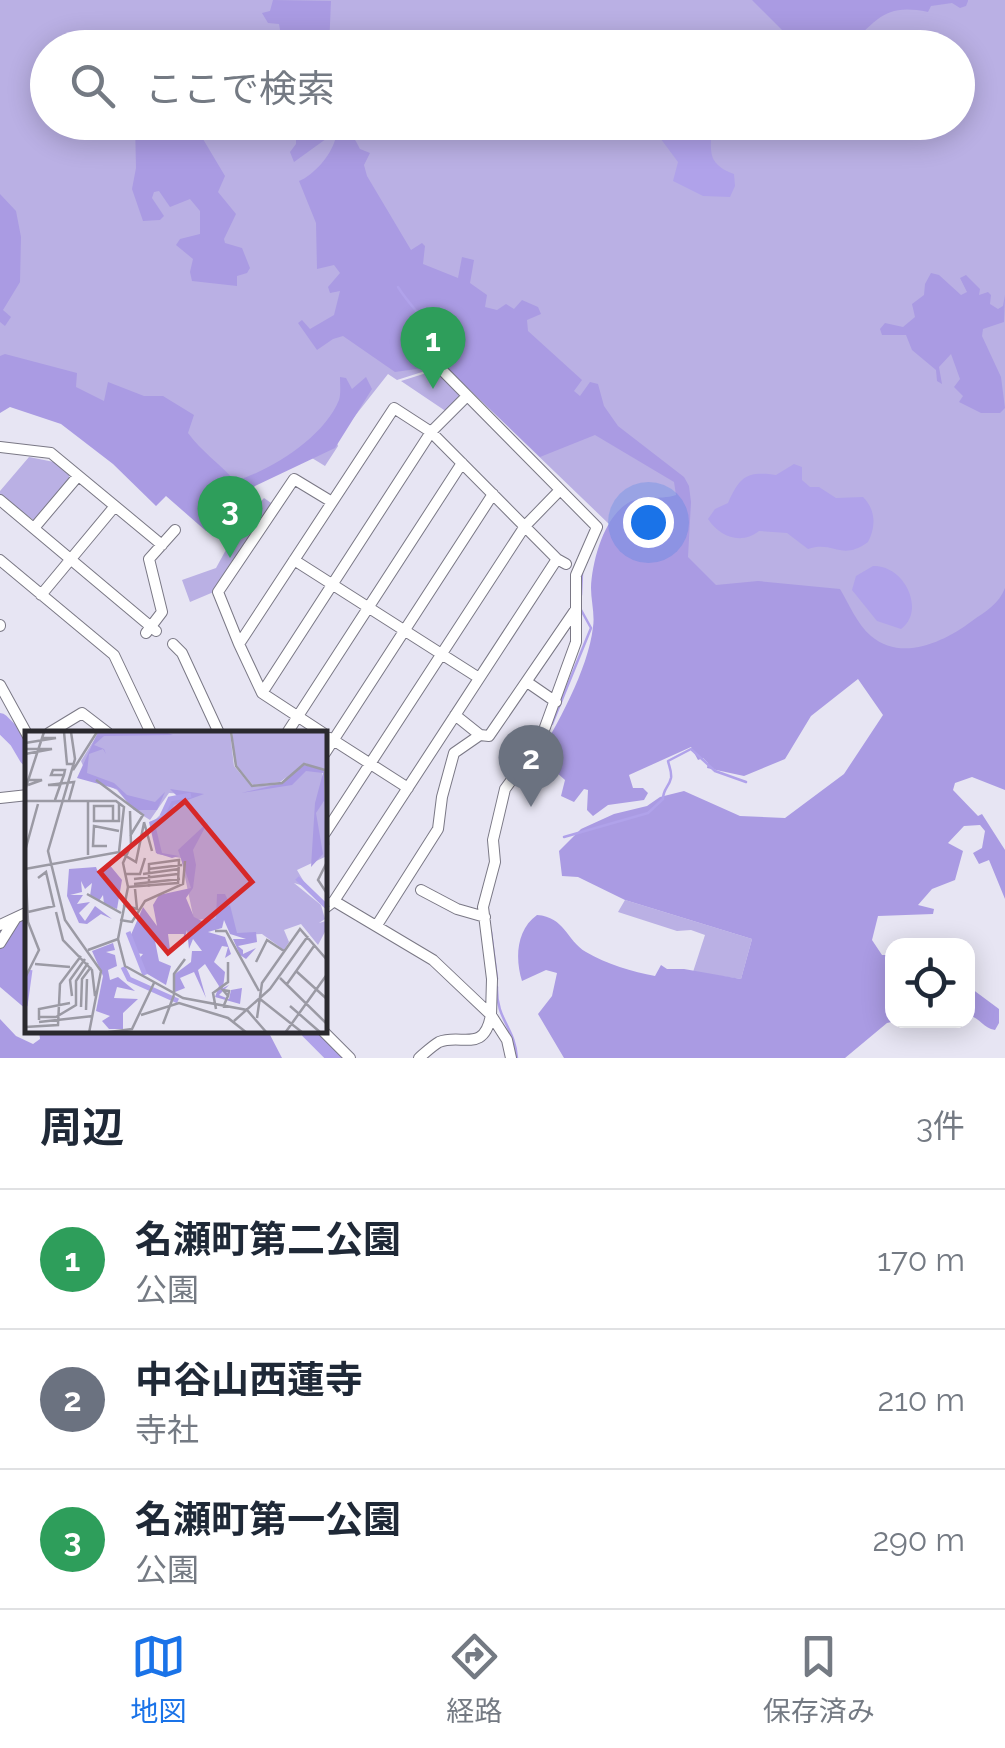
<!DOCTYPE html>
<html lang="ja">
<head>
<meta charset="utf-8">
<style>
	body { margin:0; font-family:Raleway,"Noto Sans JP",sans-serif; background:#f6f6f7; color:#1f2937 }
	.controls { position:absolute; right:30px; bottom:30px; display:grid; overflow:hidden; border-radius:20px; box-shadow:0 5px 25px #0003 }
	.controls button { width:90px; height:90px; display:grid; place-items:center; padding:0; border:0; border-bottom:2px solid #e0e1e3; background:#fff; color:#1f2937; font:50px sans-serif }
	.you { position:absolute; left:648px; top:522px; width:35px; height:35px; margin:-25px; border:8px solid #fff; border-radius:50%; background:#1a73e8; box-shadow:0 0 0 15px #1a73e833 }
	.badge { display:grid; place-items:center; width:65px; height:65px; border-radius:50%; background:#1a73e8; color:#fff; font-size:32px; font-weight:700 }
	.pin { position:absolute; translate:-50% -82px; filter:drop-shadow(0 2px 5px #0008) }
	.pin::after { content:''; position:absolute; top:52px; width:35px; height:30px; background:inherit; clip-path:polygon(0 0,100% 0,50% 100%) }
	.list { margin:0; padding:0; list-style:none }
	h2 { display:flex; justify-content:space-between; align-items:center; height:130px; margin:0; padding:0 40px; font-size:42px }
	h2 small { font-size:32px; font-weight:400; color:#747a83 }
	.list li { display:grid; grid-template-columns:65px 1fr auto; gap:30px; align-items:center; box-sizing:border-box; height:140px; padding:0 40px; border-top:2px solid #e0e1e3 }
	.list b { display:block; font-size:38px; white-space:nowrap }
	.list p { margin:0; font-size:32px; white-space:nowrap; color:#747a83 }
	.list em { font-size:32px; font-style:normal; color:#747a83 }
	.icon { flex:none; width:55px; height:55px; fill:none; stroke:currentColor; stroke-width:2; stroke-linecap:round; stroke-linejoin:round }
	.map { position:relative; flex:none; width:1005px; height:1058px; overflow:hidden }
	.search { position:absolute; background:#fff; box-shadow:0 5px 25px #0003; left:30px; right:30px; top:30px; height:110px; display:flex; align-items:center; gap:25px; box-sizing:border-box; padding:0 35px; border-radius:55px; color:#747a83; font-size:38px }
	.sheet { height:550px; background:#fff }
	nav { display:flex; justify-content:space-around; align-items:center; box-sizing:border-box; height:140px; border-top:2px solid #e0e1e3; background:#fff; font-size:28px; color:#747a83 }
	nav a { display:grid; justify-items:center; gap:5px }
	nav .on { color:#1a73e8 }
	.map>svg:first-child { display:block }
	.green { fill:#bab0e4; fill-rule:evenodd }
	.forest { fill:#aa9be3 }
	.water { fill:#b0a2ea }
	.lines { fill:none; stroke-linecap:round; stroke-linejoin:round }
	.stream { stroke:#b0a2ea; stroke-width:2.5 }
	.river { stroke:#b0a2ea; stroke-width:18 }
	.minor-casing { stroke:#7a7885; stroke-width:12 }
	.minor { stroke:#fff; stroke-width:10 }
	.inset-river { fill:none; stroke:#b0a2ea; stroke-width:5 }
	.inset-road { fill:none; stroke:#9b9aa4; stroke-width:2.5 }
	.view { fill:#d62828; fill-opacity:0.15; stroke:#d62828; stroke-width:5 }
	.inset-edge { fill:none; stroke:#2a292e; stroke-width:5 }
</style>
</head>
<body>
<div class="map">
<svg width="1005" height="1058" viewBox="0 0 1005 1058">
	<rect width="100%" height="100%" fill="#e7e5f3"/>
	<path class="green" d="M0,0H1005V621L931,663L644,588L610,525L444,365L397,380L388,374L336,440L338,446L325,466L307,455L250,483L215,524L0,380ZM48,48H958V122H48Z
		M436,370L462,396L447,412L401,381Z
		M29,457L54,462L69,475V481L35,521L0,496V491Z
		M264,498L274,505L216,591L190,602L182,580L216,568L227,548L226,541Z
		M625,900L752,939L741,979L693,972L705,935L691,930L677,931L618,912Z"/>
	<path class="forest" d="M273,0L331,1L329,47H299L298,37L281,35L279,24L268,23L262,13L270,11Z
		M752,0H968V1L966,6L960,8L952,3L931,6L928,12C884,3 878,20 847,47H794L786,34Z
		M135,123H212L202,128L200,134L225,176L218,192L236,214L224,239L225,243L242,248L250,268L247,273L237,276V286L192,281L190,272L193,259L176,245L180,239L200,234V211L190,199L170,207L159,191L154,192L152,198L164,216L160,220L143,221L132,189L136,168Z
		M296,123C327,123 345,116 360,149L370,153L364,165L367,176L411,250L422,243L425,246L423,264L458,278L462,257L474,260L470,283L487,295L485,307L497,310L506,304L514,309L522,300L538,307L541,314L527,320L528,331L582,380L574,391L580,396L590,382L598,384L604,406L618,426L684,477L689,486L691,502L688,557L716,585L758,581L840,589C849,604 857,624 871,636C902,662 944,642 972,621C986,611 999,604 1005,588V790L972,777L955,783L953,790L978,816L982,814L1005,850V899L989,860L979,864L973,853L982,848L985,831L980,825L964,826L948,843L963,851L955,880L932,889L918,905L934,909L933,914L878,916L872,940L882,955H892V1021H896L887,1023L845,1058H564L538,1014L552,996L557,973L546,970L522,981C515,959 516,930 537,915C565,917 566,940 586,952C606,964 633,972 655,976L661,965L667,969H684L741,979L752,939L625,900L578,877L562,876L559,851L581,829L614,814L647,806L660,797L684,791L740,816L785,818L844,774L883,715L858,679L811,716L785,759L744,776L707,768L708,763L703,758L698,760L691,747L629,775L633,788H643L648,793L644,800L608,805L593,816L587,810L588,790L584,789L574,802L561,796L565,780L556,772L532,767C555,729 588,671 593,627C595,614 591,601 591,588C592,562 603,521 625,505C641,493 659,501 676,495L674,482L595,435L540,457L444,365L395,372L343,336L333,339L317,350L298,323L302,320L310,329L334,315L340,291L330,293L328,287L340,273L334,265L317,269L316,223L299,181C314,175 331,155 335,140L330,136L294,162L290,152L296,144Z
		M0,194L16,211L21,237L20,282L3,310L11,317L5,326L0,322Z
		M931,273L939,275L961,295L967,292L960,278L966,275L980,289L979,295L988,292L991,295L990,304L998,309L1003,306L1005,295L1004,322L983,329L982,336L1001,377L1005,408L1000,413H981L959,402L963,396L954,387L960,379L951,354L939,367L942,384L937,381L936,370L912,350L906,335H882L880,329L885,323L903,327L915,317L912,304L924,295L925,284Z
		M5,354L77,373L76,387L104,401L108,382L144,396H163L194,415L188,433C201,451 220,464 235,481C272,470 324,437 339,400C341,394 340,384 340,377L346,378L352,389L366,377L372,389L335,448L255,486L223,525L206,531L166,496L156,506L113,464L61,424L10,407L0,413V356Z
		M27,915V1010L0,987V928Z
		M968,986L999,1009V1023L995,1030C983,1028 980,1018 970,1016Z
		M0,1019L16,1036L33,1044L40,1039L39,1031H268L282,1058H0Z"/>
	<path class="water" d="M653,123H710C714,147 702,162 734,174L735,186L730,197L703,196L673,181L678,162L655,131Z
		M794,464L802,467V480L810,487H819L836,498L863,497C876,510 876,527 868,542C841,562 834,540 808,549L787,533L759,531C741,545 720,537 708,519L715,509L728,503C740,476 747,471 776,475Z
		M873,566C905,565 926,611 901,629L877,621L852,590L856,576Z"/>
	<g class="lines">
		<path class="stream" d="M398,287C414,313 438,327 439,361
			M581,595L582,573
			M552,724L591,628L580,608
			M564,837L648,813L663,799C663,789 669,787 671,778C672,772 669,766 668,761L691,749L715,771L746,782
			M491,932L497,979
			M497,987C496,1020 515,1027 517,1058"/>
		<path class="river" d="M0,722L18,740L28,757
			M309,1030L337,1058"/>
		<defs>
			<path id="minor" d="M437,365L597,527L576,575V642L540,741L505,789L493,840L495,862L483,907L492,979L491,1015L507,1040L511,1058
				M0,447L51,453L162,545
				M0,500L156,631
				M34,528L78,476
				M0,560L114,655L150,731L146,733
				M294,560L479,678
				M41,595L115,506
				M0,625V626
				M146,633L162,612L149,559L175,530
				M173,644L182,653L219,733
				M239,644L218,592L294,479L332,502
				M527,682L556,702
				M0,685L28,736
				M262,693L431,432L467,396
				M455,715L480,735L489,736L576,609
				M49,733L82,713L108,733
				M287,733L462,463
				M323,733L262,693L239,644L394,408L431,432L557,559L566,564
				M330,738L408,788
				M325,753L493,494
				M0,798L28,795
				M325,833L525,526L560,490
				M421,890L457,909L485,917
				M334,901L433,960L491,1015C484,1054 461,1033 439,1042C432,1046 425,1053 419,1058
				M325,908L334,901L557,559
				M0,925L28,912
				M377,925L438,829L442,797L454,753L480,735
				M0,943L15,919
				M322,1030L350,1058"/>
		</defs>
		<use href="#minor" class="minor-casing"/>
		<use href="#minor" class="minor"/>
	</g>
	<g transform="translate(25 731)">
		<rect width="302" height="302" fill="#e7e5f3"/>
		<path d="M74,1H205L209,35L227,56L255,53L270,37L297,38L302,125L272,139L282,156L269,152L296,174L300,188L294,192L301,190V199L293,214L276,193L259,199L264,211L259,219L237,203L212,204L203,187L169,189L156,127L132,123L128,91L148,71L173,64L144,62L125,89L109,79L92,59L62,44L56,30ZM207,1H302V41L280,32L255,51L228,54L211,34Z" fill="#bab0e4"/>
		<path d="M73,1H140L148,4L79,5L69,14L79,18L81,23L78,18L64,23L62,42L89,52L102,64L130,71L140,61L132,79H109L92,58L52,47ZM279,34L299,39L301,109L299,70L291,82L298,123L286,136L290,72L298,42L281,40L267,54L216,62L258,52ZM145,58L179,63L149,74L142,88L130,93L137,122L154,125L147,127L131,122L124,91L138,85L143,69L155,68ZM183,91L168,119L171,134L168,157L161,167L169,186L179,191L191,187L192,163H200L204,171L195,179L205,174L212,202L231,201L232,211L213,215L218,219V223L231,217L221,228L215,224L208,208H221L205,203L199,189L197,197L183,201L200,206L206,223L200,227L203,216L197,215L189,231L200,241L198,257L204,254L194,264L204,268L206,259L217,257L215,273L190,266L194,255L180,233L173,239L181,267L169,241L155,247L160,257L150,261V243L166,231L167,220H177L168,208L164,218L162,199L158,214L159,203H143L145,219L130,210L134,230L146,235L141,254L119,241L113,229L118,223L111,222L105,206L118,176L132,195L128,174L134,164L166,157L153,119ZM83,132L97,149L92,178L79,173L78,164L74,170L65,165L67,152L60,158L56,150L57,161L45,164H58L52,173L65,171L54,182L60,190L70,175L87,188L76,183L62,193L54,192L42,165L44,138L71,136L74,144ZM88,212L90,219L81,221L90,224L92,235L83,239L85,249L93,246L110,260L92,256L89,267L113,268L98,282V298H84L77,290L85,285L71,280L78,245L67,220Z" fill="#aa9be3"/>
		<path class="inset-river" d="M137,85L145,68L166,64M272,147L303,177M103,201L120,244M98,236L104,248L153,270M0,275L5,239"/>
		<path class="inset-road" d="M39,1L42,33H49M46,1L50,28L23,120L40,189L76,240L64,302M206,1L211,35L227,55L257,52L279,33L300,39L303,114M0,12L31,7H18M0,18H27L0,23M48,39L72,1M1,49H17L3,54M71,49L118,84L105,105M35,54H23L49,51L44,69M0,59L19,1M30,69L37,49L39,44L40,39H28L26,44H39M0,70H91L99,76L94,121M63,70V124M105,80L106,114L98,132L103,156L93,208L100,235L158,267L222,279L242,302M88,90V75H69V90H94V72M119,91L127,120M82,115H68L69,95L94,100M0,120L13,73M303,129L293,149L303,164M0,138L94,121L111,131L119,92M123,138L157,134M101,143H115L120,127M118,143L154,138M109,148L153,143M109,153L155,148M103,156L153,152M124,156V133L154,129L153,153M62,163L96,182M98,174L112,178L110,158M3,181L29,175L21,141L13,147M31,181L38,209L67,239L70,265M95,189L107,191L120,170L158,153L160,130M190,200H201L234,260M63,219L93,208M231,231L242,209L259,220M10,233L45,236M271,240L303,269M0,247L14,219L3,191L1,149M255,247L303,294M262,253L289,215M149,264V243L160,228M47,265L45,249L60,228M235,268L278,302M265,275L296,302M56,276L57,248L66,236M199,277V274L202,267L203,265L204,260L198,259L203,265M191,278L188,262L203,251V231M61,279L62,248M116,284L154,272L203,287L222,302M14,286H31L51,274V250L63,232M232,287L237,252L275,198L303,230M14,289V278L45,272M209,290L245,258L283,205M14,291L68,285M138,293L149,264M0,296L33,294L35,253L56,225M77,302L107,298L129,252M260,302L303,242"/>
		<path class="view" d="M160,70L227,151L143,222L75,141Z"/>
		<rect width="302" height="302" class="inset-edge"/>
	</g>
</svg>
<div class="controls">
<button><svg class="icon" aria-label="locate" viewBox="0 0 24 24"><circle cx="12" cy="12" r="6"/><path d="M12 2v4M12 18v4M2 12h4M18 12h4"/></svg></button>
</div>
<div class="you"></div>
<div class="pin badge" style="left:433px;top:389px;background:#2e9e5b">1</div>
<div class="pin badge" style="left:531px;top:807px;background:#6b7280">2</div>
<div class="pin badge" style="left:230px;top:558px;background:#2e9e5b">3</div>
<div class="search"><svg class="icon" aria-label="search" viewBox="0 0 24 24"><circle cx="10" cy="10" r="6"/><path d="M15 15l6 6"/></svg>ここで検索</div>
</div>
<section class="sheet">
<h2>周辺<small>3件</small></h2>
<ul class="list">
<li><span class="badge" style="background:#2e9e5b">1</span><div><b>名瀬町第二公園</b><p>公園</p></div><em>170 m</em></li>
<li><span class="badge" style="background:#6b7280">2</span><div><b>中谷山西蓮寺</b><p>寺社</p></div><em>210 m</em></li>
<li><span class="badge" style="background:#2e9e5b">3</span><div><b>名瀬町第一公園</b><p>公園</p></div><em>290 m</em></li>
</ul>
</section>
<nav>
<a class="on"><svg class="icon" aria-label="map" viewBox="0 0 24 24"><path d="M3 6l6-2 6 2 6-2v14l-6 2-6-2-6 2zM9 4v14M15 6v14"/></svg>地図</a>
<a><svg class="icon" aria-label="directions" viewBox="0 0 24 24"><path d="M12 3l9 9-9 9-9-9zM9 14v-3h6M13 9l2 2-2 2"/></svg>経路</a>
<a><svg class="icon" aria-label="saved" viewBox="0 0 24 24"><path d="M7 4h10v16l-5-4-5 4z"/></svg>保存済み</a>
</nav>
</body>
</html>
